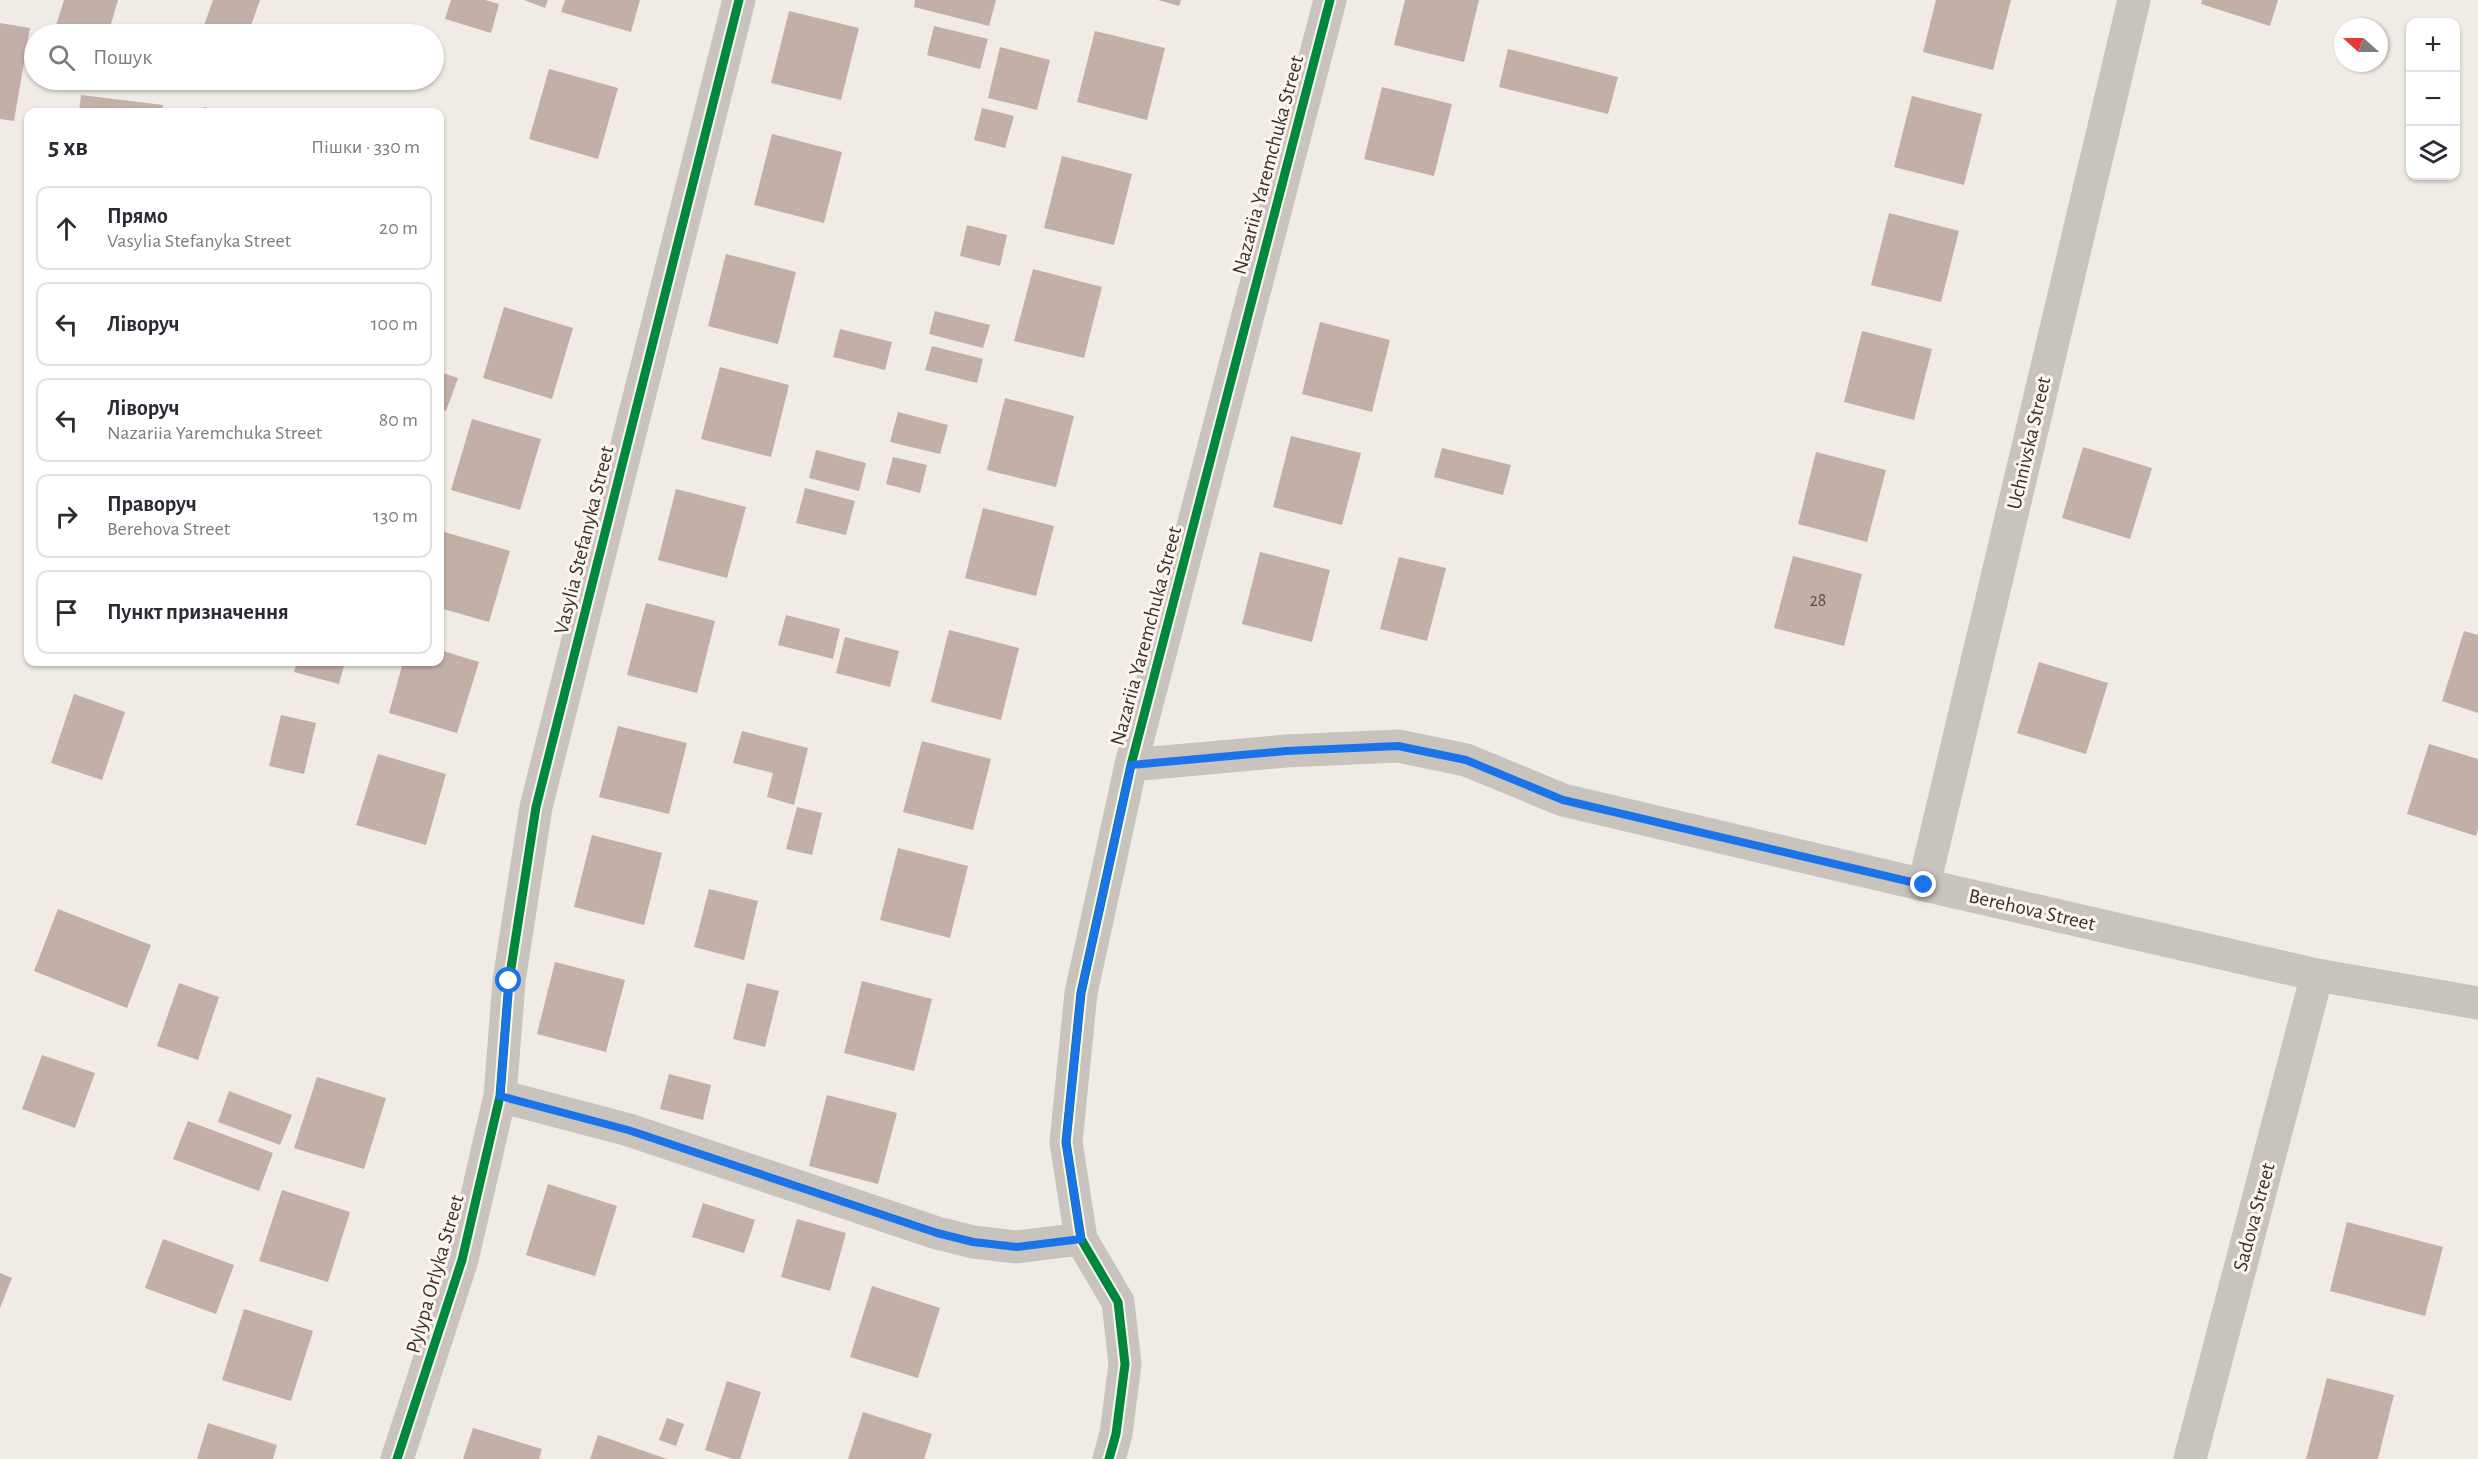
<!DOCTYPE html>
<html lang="uk">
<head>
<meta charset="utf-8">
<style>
	body { margin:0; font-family:"Alegreya Sans",sans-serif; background:#f2f2f3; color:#2b2b33 }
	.controls { position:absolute; right:18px; top:18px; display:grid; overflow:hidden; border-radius:12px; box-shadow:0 2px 4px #0004 }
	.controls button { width:54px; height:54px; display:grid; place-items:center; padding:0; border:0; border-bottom:2px solid #e1e1e2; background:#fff; color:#2b2b33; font:30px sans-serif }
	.compass { position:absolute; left:2334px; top:18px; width:54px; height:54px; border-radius:50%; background:#fff; box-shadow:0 2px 4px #0004; rotate:291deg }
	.stop { position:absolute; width:18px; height:18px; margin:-14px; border:4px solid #1a73e8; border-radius:50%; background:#fff }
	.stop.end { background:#1a73e8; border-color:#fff; box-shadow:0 2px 6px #0008 }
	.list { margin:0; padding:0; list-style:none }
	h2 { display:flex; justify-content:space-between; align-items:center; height:78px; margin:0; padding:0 24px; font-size:26px }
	h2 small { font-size:20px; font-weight:400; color:#7c7c81 }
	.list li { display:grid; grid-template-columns:39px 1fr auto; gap:18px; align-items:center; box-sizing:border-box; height:84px; margin:0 12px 12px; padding:0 12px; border:2px solid #e1e1e2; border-radius:12px }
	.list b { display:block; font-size:22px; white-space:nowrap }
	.list p { margin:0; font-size:20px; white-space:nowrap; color:#7c7c81 }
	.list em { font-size:20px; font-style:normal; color:#7c7c81 }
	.icon { flex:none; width:33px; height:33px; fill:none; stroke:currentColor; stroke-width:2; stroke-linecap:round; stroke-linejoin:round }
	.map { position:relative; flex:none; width:2478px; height:1459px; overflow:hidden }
	.search { position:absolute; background:#fff; box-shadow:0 2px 4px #0004; left:24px; top:24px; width:420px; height:66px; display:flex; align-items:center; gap:15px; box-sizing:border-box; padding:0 21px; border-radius:33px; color:#7c7c81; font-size:22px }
	.panel { position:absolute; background:#fff; box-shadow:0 2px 4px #0004; left:24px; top:108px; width:420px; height:558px; border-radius:12px }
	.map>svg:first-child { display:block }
	.building { fill:#c3afa7 }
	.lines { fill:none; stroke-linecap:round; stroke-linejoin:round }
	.street { stroke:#c9c3be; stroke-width:33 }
	.cycleway-casing { stroke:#fbf5ee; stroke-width:13 }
	.cycleway { stroke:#00873e; stroke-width:9 }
	.route { stroke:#1a73e8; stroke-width:8 }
	.labels { text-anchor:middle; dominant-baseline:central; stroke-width:6; stroke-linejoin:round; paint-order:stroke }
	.number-label { font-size:18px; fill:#5d504a }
	.street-label { font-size:21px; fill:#3b302b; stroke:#fbf5ee }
</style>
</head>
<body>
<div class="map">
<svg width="2478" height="1459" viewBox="0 0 2478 1459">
	<rect width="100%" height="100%" fill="#f0ebe5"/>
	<path class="building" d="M64,0H118L108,34H64L54,32Z
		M213,0H260L248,34H201Z
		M451,0H485L499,4L491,33L445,19Z
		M524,0H548L545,8Z
		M565,0H640L631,32L561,12Z
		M915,0H996L989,26L914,7Z
		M1158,0H1181L1179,6Z
		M1405,0H1479L1464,62L1394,45Z
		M1936,0H2011L1993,70L1923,52Z
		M2202,0H2278L2270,26L2201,4Z
		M789,11L859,28L841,100L771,83Z
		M0,23L30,28L14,121L0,119Z
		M934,26L988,39L980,69L927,55Z
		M1095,31L1165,48L1147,120L1077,102Z
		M1000,47L1050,60L1037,110L988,98Z
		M1508,49L1618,77L1608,114L1499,87Z
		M549,69L618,88L598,159L529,139Z
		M1382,87L1452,104L1434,176L1364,159Z
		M81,95L163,105L162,112H79Z
		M1912,96L1982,114L1964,185L1894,167Z
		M204,107L221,112H202Z
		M982,108L1014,116L1005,148L974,140Z
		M772,134L842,152L824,223L754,205Z
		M1062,156L1132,174L1114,245L1044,228Z
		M1889,213L1959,231L1941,302L1871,285Z
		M967,225L1007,235L1000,266L960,256Z
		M726,254L796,272L778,344L708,326Z
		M1033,269L1102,287L1084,358L1014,341Z
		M504,307L573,328L552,399L483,378Z
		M935,311L990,325L983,348L929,334Z
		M1320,322L1390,340L1372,412L1302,394Z
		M840,329L892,342L885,370L833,357Z
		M1862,331L1932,349L1914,420L1844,402Z
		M932,346L983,359L977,383L925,370Z
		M720,367L789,385L771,457L701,439Z
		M440,372L458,378L446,411L440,409Z
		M1005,398L1074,416L1056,487L987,470Z
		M898,412L948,425L940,454L890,442Z
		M472,419L541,439L520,510L451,490Z
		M1291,436L1361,453L1342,525L1273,507Z
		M2083,447L2152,468L2130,539L2062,518Z
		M1442,448L1511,465L1503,495L1434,477Z
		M816,450L866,463L859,491L809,478Z
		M1816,452L1886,470L1867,542L1798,524Z
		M893,457L927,465L920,493L886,484Z
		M805,488L855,501L846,535L796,523Z
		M676,489L746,507L727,578L658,560Z
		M983,508L1054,526L1036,596L965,578Z
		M441,531L510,551L489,622L440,608Z
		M1260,552L1330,570L1312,642L1242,624Z
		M1793,556L1862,574L1844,646L1774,628Z
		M1399,557L1446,568L1427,641L1380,629Z
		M646,603L715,621L697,693L627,675Z
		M786,615L840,629L833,659L778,645Z
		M949,630L1019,648L1001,720L931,702Z
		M2464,631L2478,635V713L2442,701Z
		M845,637L899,651L890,687L836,673Z
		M440,650L479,662L457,733L389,713L403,662H440Z
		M297,662H345L339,684L294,672Z
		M2039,662L2108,683L2086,754L2017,733Z
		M74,694L125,712L102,780L51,763Z
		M281,715L316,723L304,774L269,766Z
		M618,726L687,743L669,814L599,797Z
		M742,731L808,748L794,805L767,797L773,773L733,763Z
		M922,741L991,759L973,830L903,812Z
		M2429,744L2478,759V829L2476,836L2407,814Z
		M378,754L446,774L426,845L356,825Z
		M797,807L822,813L812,855L786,849Z
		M592,835L662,853L644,925L574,907Z
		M898,848L968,866L950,938L880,920Z
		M709,889L758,901L744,960L694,947Z
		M58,909L151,945L127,1008L34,971Z
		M555,962L625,980L606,1052L537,1034Z
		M862,981L932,999L914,1071L844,1053Z
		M179,983L219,997L198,1060L157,1046Z
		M747,983L779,991L765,1047L733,1039Z
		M42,1055L95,1073L75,1128L22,1109Z
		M669,1074L711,1085L703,1120L660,1109Z
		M317,1077L386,1098L364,1169L294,1148Z
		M229,1091L292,1115L280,1145L218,1122Z
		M827,1095L897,1113L878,1184L809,1166Z
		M188,1121L273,1153L259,1191L173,1159Z
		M548,1184L617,1206L595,1276L526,1255Z
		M282,1190L350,1212L328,1282L259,1261Z
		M703,1203L755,1220L744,1253L692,1237Z
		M797,1219L846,1233L830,1291L781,1277Z
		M2347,1222L2443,1247L2425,1316L2330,1291Z
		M163,1239L234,1265L216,1314L145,1288Z
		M0,1273L12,1278L0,1308Z
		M872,1286L940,1308L918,1378L850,1357Z
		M244,1309L313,1331L291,1401L222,1380Z
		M2327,1378L2394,1395L2378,1459H2306Z
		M727,1381L761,1392L740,1459H733L705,1450Z
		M863,1412L932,1434L924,1459H848Z
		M667,1418L684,1424L676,1446L659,1440Z
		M208,1423L277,1445L273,1459H197Z
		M473,1428L542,1449L539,1459H463Z
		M598,1435L667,1459H590Z"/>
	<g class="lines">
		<path class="street" d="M1131,765L1286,751L1398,746L1466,760L1563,800L1924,885L2317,975L2478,1003
			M1924,885L2134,0
			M500,1096L629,1130L937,1233L973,1242L1017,1247L1081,1239
			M397,1459L462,1260L500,1096L509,981L536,807L739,0
			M1109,1459L1116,1434L1125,1364L1118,1302L1081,1239L1066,1142L1081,993L1131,765L1330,0
			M2190,1459L2317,975"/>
		<defs>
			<path id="cycleway" d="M397,1459L462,1260L500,1096L509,981L536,807L739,0
				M1109,1459L1116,1434L1125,1364L1118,1302L1081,1239L1066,1142L1081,993L1131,765L1330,0"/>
		</defs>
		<use href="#cycleway" class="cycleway-casing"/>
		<use href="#cycleway" class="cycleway"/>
	</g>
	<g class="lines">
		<path class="route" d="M509,981L500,1096L628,1130L937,1233L973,1242L1017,1247L1081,1239L1066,1142L1081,993L1131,765L1286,751L1398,746L1466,760L1563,800L1924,885"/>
	</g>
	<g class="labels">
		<g class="number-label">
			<text x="1818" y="601">28</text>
		</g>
		<g class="street-label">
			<text transform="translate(1268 165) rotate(-75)">Nazariia Yaremchuka Street</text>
			<text transform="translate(2029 443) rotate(-77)">Uchnivska Street</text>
			<text transform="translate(584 540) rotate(-76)">Vasylia Stefanyka Street</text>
			<text transform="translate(1146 636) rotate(-75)">Nazariia Yaremchuka Street</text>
			<text transform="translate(2032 910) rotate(13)">Berehova Street</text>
			<text transform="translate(2254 1217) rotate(-75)">Sadova Street</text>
			<text transform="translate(435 1274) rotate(-74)">Pylypa Orlyka Street</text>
		</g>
	</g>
</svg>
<div class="controls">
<button>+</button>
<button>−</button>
<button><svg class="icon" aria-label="layers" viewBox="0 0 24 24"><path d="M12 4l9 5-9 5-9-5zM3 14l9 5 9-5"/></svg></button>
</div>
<svg class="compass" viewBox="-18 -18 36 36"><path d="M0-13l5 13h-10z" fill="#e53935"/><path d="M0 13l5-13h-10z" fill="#7c7c81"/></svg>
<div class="stop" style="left:509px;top:981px"></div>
<div class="stop end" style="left:1924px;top:885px"></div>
<div class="search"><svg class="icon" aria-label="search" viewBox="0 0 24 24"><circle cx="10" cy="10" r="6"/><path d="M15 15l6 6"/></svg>Пошук</div>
<section class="panel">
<h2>5 хв<small>Пішки · 330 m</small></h2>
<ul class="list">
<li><svg class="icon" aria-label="ahead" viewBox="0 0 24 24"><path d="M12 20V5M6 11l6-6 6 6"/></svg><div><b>Прямо</b><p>Vasylia Stefanyka Street</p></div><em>20 m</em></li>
<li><svg class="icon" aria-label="left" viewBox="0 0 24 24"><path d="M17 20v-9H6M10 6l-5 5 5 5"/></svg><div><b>Ліворуч</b></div><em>100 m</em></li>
<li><svg class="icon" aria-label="left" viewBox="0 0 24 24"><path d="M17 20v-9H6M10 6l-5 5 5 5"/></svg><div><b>Ліворуч</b><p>Nazariia Yaremchuka Street</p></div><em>80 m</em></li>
<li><svg class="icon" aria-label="right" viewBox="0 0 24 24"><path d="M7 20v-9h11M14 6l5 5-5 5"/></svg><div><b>Праворуч</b><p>Berehova Street</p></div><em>130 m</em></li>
<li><svg class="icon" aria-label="arrive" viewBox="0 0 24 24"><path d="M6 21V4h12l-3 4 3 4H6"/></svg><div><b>Пункт призначення</b></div></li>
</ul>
</section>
</div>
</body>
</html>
